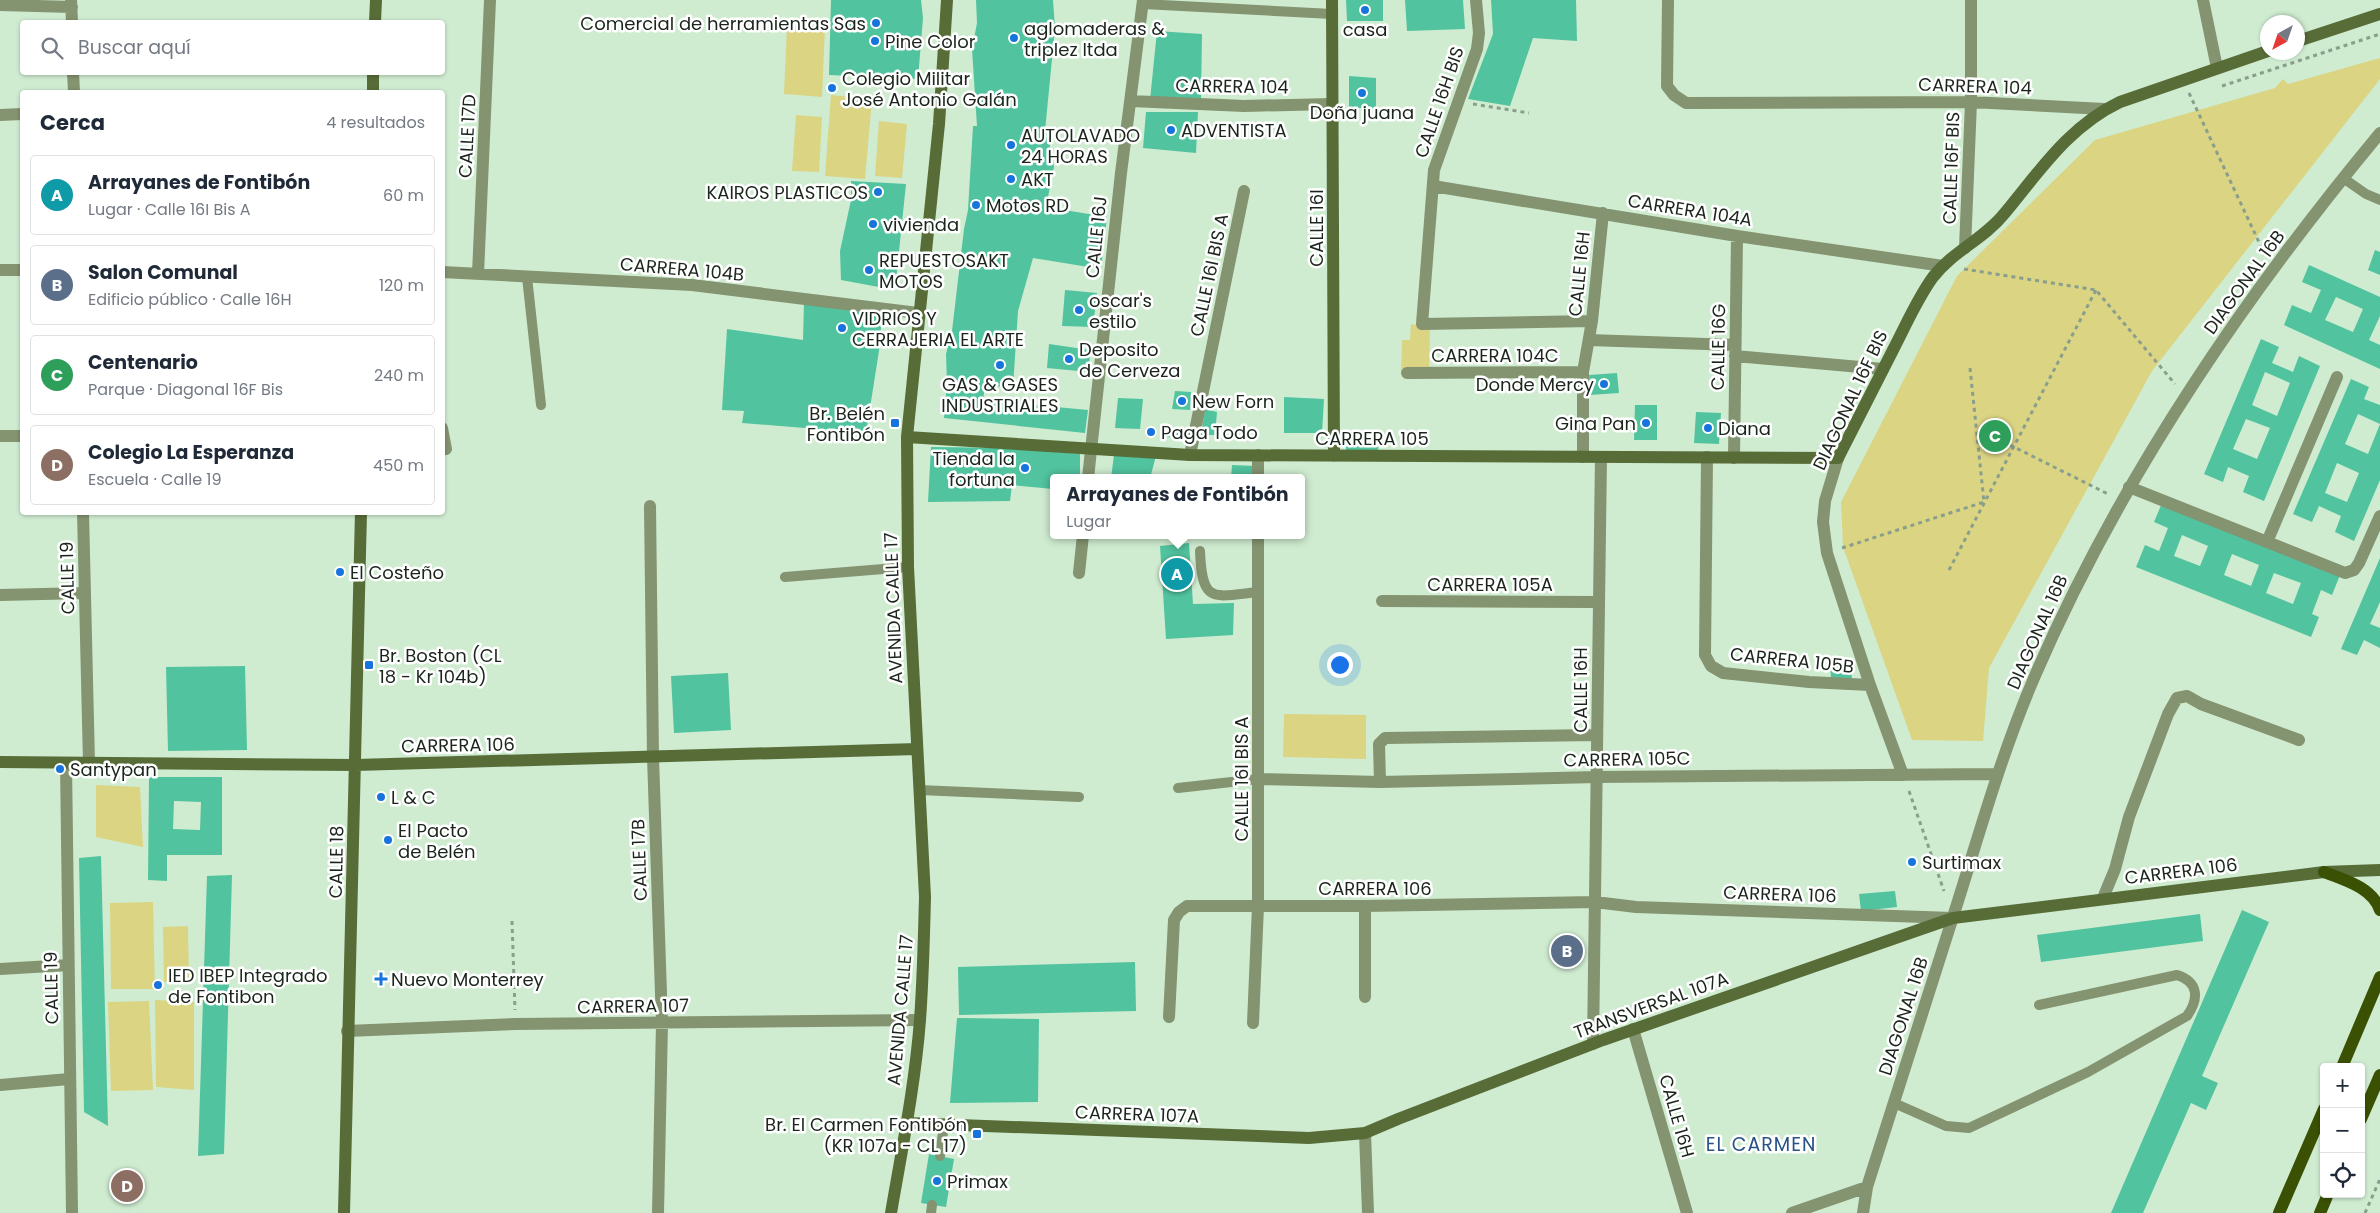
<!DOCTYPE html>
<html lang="es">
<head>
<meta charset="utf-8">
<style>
	body { margin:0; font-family:Poppins,sans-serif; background:#f2f2f3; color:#1f2937 }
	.controls { position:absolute; right:15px; bottom:15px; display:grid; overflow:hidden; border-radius:5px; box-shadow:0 1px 4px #0004 }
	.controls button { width:45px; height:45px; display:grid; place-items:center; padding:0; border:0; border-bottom:1px solid #e0e1e3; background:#fff; color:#1f2937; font:25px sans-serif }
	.compass { position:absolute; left:2260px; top:15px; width:45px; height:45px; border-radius:50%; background:#fff; box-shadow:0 1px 4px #0004; rotate:220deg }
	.you { position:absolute; left:1339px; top:664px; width:18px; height:18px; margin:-12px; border:4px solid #fff; border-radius:50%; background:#1a73e8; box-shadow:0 0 0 8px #1a73e833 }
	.badge { display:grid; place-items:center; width:32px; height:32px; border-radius:50%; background:#ea580c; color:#fff; font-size:16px; font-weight:700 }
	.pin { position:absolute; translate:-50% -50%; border:2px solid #fff; box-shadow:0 1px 5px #0006 }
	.popup { position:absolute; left:1050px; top:474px; width:255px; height:65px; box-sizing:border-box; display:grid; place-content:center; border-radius:5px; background:#fff; filter:drop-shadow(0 1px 4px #0005); font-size:16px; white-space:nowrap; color:#747a83 }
	.popup b { font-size:19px; color:#1f2937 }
	.popup::after { content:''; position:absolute; left:50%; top:100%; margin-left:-10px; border:10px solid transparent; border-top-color:#fff }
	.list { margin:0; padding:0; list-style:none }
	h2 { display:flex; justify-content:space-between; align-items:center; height:65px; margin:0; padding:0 20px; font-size:21px }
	h2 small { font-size:16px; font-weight:400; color:#747a83 }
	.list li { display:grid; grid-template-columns:32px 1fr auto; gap:15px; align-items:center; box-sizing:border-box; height:80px; margin:0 10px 10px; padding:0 10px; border:1px solid #e0e1e3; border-radius:5px }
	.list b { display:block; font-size:19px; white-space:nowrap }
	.list p { margin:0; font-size:16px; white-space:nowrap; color:#747a83 }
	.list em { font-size:16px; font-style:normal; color:#747a83 }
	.icon { flex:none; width:28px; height:28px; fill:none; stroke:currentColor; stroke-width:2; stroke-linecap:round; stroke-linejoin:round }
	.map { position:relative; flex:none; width:2380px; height:1213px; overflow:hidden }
	.search { position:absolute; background:#fff; box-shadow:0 1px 4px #0004; left:20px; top:20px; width:425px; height:55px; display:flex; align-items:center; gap:12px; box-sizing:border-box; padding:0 18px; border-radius:5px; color:#747a83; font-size:19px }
	.panel { position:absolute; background:#fff; box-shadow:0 1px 4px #0004; left:20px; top:90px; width:425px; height:425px; border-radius:5px }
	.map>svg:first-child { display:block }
	.green { fill:#dbd483 }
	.building { fill:#51c39f; fill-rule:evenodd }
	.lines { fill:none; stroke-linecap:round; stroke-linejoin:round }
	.path { stroke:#899f8b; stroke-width:3; stroke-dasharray:4 4; stroke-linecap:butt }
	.lane { stroke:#849370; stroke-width:10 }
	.street { stroke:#849370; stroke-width:12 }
	.secondary { stroke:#586c38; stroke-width:12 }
	.primary { stroke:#3a5003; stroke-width:12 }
	.poi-dot { fill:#1774dd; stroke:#fff; stroke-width:2 }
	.labels { text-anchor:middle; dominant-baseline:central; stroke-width:5; stroke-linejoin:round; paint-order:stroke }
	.poi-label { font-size:18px; fill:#1b251c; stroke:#fff; text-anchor:start }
	.street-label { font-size:18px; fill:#1b251c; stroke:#fff }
	.neighbourhood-label { font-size:19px; letter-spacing:1px; fill:#295287; stroke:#fff }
</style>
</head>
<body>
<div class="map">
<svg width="2380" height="1213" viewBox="0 0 2380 1213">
	<rect width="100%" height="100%" fill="#cfecd1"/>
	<path class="green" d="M787,26L825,28L822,97L784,94Z
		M2380,58V79L2152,371L1989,668L1983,741L1912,740L1843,547L1841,502L1957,276L2095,140L2275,88L2283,79L2288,84Z
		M831,95L872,99L865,179L825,176Z
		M796,115L822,117L819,172L792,171Z
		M879,121L907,124L902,178L875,176Z
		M1411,324L1430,327L1429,373H1401L1402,340H1410Z
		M1284,714L1366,715V759L1283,757Z
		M96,785L140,787L143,847L96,837Z
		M153,902L155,989H111L110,903Z
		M188,926L189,981L164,982L163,927Z
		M155,1000L194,1002V1090L156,1087Z
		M149,1001L153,1090L111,1091L108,1002Z"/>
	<path class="building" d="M831,0H921L923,18L918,79L829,75Z
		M976,0H1053L1055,28L1045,131L1047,130L1054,167L1046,207L1107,217L1101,269L1033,258L1018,311L1013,387L985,386L983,400L1088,410L1085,433L944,418L947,383L946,354L952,331L964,229L968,210L973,126H977L972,49L977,23Z
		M1346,0H1383V21H1347Z
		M1405,0H1463L1465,29L1407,31Z
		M1491,0H1576L1577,41L1533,38L1510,106L1468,99L1493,34Z
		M1157,31L1202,34L1201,99L1150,100Z
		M1349,76L1376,78V108H1349Z
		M1146,112H1198L1196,153L1143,148Z
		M851,181L906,184L895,290L841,280L840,251L851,200Z
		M2375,250L2380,252V275L2368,270Z
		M2309,265L2380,297V316L2369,340L2380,345V369L2284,325L2292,305L2311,313L2321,290L2302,282ZM2336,297L2363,309L2353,332L2325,320Z
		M1065,290L1097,293L1093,327L1062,326Z
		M804,302L882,316L879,351L866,433L742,423L744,411L722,410L727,329L803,340Z
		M2261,339L2279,347L2272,363L2293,372L2299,356L2320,366L2264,501L2243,492L2249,476L2228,467L2223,482L2204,474ZM2265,372L2290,383L2277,416L2252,405ZM2246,419L2270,428L2257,459L2233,449Z
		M1049,344L1090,350L1089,372L1047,368Z
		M1617,373L1619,393L1590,395L1589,375Z
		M2351,379L2369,387L2364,399L2380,405V424L2358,414L2345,444L2368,454L2380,424V480L2354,541L2335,532L2341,516L2319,506L2312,522L2293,514ZM2337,463L2359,473L2347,502L2325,493Z
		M1175,391L1191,392L1190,410L1172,409Z
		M1284,397L1324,399L1322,433H1284Z
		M1118,398L1143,399L1140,429L1115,428Z
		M1635,405H1657V440H1634Z
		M1205,409L1217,412L1215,435H1201Z
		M1696,412L1721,413L1719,444L1694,443Z
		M1164,427L1190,429L1188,438L1163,437Z
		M1346,439L1379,440L1378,451L1346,450Z
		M931,447L1017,448L1080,454V478H1053V489L1012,485L1010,501L928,502Z
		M1114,455L1156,456L1150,478H1111Z
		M1232,465L1255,466V478H1231Z
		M2162,503L2340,575L2332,595L2321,590L2312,614L2319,617L2311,637L2136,567L2145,545L2159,551L2168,528L2154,522ZM2182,535L2208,546L2200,566L2174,556ZM2232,554L2259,565L2251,586L2224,575ZM2274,573L2301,583L2293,604L2266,593Z
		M1189,543L1193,604L1234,603L1233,635L1166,639L1160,546Z
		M2380,558V602L2370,624L2380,628V648L2364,640L2357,655L2341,649Z
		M1850,661L1852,678L1831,679L1830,662Z
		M245,666L247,750L168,751L166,667Z
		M728,673L731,730L674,733L671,676Z
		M149,777H222V855H167V881L148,880ZM174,801L201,802L200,830L173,829Z
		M101,856L108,1126L84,1112L79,858Z
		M232,875L224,1154L198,1156L207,876Z
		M1895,891L1897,907L1861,911L1859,894Z
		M2242,910L2269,922L2202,1076L2218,1083L2206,1110L2191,1103L2143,1213H2111Z
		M2200,914L2203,941L2041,962L2037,935Z
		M1135,962L1136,1011L959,1015L958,967Z
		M957,1018L1039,1019L1038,1102L950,1103Z
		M929,1154L954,1159L946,1207L921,1203Z"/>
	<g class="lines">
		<path class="path" d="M2222,86L2380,34
			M2189,93L2265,255
			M1473,104L1529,113
			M1964,269L2096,290L2175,384
			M1978,442L2012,446L2110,495
			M1842,548L1984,502L1970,368
			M1949,570L2096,290
			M1909,791L1944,891
			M512,921L515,1010
			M2365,1213L2380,1179"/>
		<path class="lane" d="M1143,4L1332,14
			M2343,178L2366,194L2380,200
			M527,277L541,405
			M1200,551C1202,604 1212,597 1258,592
			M785,577L908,567
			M1178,788L1258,779
			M919,790L1079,797
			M1894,1103L1946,1126L1969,1128L2088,1072L2187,1016C2199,999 2199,982 2177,975L2039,1005
			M940,1156L944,1124
			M931,1213L932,1205"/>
		<path class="street" d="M71,0L72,22
			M1476,0L1479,33L1477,49L1434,170L1422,324L1592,321
			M1668,0L1667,86L1674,95L1686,103L1971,102L2104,109
			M2203,0L2217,68
			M0,5L72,7
			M73,72L74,92
			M1131,101L1244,106L1331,104
			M0,115L22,114
			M1433,186L1737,236L1943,266
			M1965,248L1971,102V0
			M0,270H22
			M442,272L692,285L918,313
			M478,274L490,0
			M1589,340L1735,345
			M1735,356L1883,369
			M1407,373L1583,372
			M442,428L446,449
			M0,436H22
			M1190,455L1244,191
			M1258,455V478
			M1583,457V372L1592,321L1603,213
			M1707,457L1705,655L1711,666L1723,673L1809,682L1870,685
			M1734,458L1737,236
			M1838,458L1825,501L1823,522L1827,553L1870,685L1903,775
			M1088,478L1121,173L1143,0
			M2129,487L2345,573L2354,570L2359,563L2380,516
			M650,506L653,757L662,1023L658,1213
			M83,512L89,763
			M2267,542L2337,377
			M1079,573L1083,535
			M0,595L85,593
			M1382,601L1598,602
			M66,763L72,1213
			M1258,779L1380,782L1597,777L1996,774
			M1380,782L1379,744L1385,738L1597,735
			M2103,898L2115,869L2129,817L2168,714L2177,698L2187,696L2201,704L2299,740
			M1365,906V997
			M0,969L68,965
			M1169,1017L1174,920L1179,912L1187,906H1365L1595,902L1636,907L1953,918
			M1253,1023L1258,906V535
			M1633,1029L1687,1213
			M347,1031L516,1024L920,1020
			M1593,1044L1601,457
			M0,1085L69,1079
			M1365,1133L1368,1213
			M1792,1213L1867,1187
			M1863,1213L1867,1187C1895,1098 1924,1009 1952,920C1978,839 2000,757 2034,678C2119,480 2242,299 2380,133"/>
		<path class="secondary" d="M1332,0L1334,456
			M375,22L376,0
			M2298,41L2380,14
			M373,92V72
			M907,437L1190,455L1838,458C1856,422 1875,386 1893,350C1906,325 1917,299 1933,277C1953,251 1984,239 2004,214C2039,172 2069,126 2120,102L2268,51
			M0,762L356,765L917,749
			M907,1123L1309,1138L1365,1133L1398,1119L1603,1040L1953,918L2324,872L2380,870
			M344,1213L361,512
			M891,1213C902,1149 915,1085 920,1020C923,979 924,938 925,897L908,567L907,437L939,124L947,0"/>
		<path class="primary" d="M2324,872C2344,880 2372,887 2380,910
			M2342,1067L2380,977
			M2361,1119L2380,1075
			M2279,1213L2324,1109
			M2320,1213L2328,1194"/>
	</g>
	<g class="poi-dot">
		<circle cx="1365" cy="10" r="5"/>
		<circle cx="876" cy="23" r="5"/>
		<circle cx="1014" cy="38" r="5"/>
		<circle cx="875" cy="41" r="5"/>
		<circle cx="832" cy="88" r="5"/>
		<circle cx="1362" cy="93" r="5"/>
		<circle cx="1171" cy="130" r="5"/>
		<circle cx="1011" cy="145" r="5"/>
		<circle cx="1011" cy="179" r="5"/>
		<circle cx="878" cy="192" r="5"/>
		<circle cx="976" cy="205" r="5"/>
		<circle cx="873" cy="224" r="5"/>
		<circle cx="869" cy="270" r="5"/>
		<circle cx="1079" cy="310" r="5"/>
		<circle cx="842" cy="328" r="5"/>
		<circle cx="1069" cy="359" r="5"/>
		<circle cx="1000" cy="365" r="5"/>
		<circle cx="1604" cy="384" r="5"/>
		<circle cx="1182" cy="401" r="5"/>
		<rect x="890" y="418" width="10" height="10" rx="2.5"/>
		<circle cx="1646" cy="423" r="5"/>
		<circle cx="1708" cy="428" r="5"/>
		<circle cx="1151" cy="432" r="5"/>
		<circle cx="1025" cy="468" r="5"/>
		<circle cx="340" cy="572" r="5"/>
		<rect x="364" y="660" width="10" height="10" rx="2.5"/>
		<circle cx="60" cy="769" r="5"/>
		<circle cx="381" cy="797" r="5"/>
		<circle cx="388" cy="840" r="5"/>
		<circle cx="1912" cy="862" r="5"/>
		<path d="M378.5 971.5h5v5h5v5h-5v5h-5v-5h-5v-5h5z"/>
		<circle cx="158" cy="985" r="5"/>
		<rect x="972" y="1129" width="10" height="10" rx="2.5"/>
		<circle cx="937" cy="1181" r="5"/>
	</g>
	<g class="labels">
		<g class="poi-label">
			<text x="866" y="23" text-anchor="end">Comercial de herramientas Sas</text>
			<text x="1024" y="28">aglomaderas &amp;<tspan x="1024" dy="21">triplez ltda</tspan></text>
			<text x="1365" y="29" text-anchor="middle">casa</text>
			<text x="885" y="41">Pine Color</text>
			<text x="842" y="78">Colegio Militar<tspan x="842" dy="21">José Antonio Galán</tspan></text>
			<text x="1362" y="112" text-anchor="middle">Doña juana</text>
			<text x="1181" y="130">ADVENTISTA</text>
			<text x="1021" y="135">AUTOLAVADO<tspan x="1021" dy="21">24 HORAS</tspan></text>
			<text x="1021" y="179">AKT</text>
			<text x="868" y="192" text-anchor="end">KAIROS PLASTICOS</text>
			<text x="986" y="205">Motos RD</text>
			<text x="883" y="224">vivienda</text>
			<text x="879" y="260">REPUESTOSAKT<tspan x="879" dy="21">MOTOS</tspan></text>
			<text x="1089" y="300">oscar's<tspan x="1089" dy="21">estilo</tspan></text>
			<text x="852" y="318">VIDRIOS Y<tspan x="852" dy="21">CERRAJERIA EL ARTE</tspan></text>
			<text x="1079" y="349">Deposito<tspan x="1079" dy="21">de Cerveza</tspan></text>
			<text x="1000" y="384" text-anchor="middle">GAS &amp; GASES<tspan x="1000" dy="21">INDUSTRIALES</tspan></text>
			<text x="1594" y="384" text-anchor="end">Donde Mercy</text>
			<text x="1192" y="401">New Forn</text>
			<text x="885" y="413" text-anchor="end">Br. Belén<tspan x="885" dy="21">Fontibón</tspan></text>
			<text x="1636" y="423" text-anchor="end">Gina Pan</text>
			<text x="1718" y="428">Diana</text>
			<text x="1161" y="432">Paga Todo</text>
			<text x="1015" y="458" text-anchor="end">Tienda la<tspan x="1015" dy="21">fortuna</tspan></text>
			<text x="350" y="572">El Costeño</text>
			<text x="379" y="655">Br. Boston (CL<tspan x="379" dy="21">18 - Kr 104b)</tspan></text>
			<text x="70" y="769">Santypan</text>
			<text x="391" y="797">L &amp; C</text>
			<text x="398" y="830">El Pacto<tspan x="398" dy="21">de Belén</tspan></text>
			<text x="1922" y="862">Surtimax</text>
			<text x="168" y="975">IED IBEP Integrado<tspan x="168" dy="21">de Fontibon</tspan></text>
			<text x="391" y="979">Nuevo Monterrey</text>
			<text x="967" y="1124" text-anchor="end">Br. El Carmen Fontibón<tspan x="967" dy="21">(KR 107a - CL 17)</tspan></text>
			<text x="947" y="1181">Primax</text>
		</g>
		<g class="street-label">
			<text transform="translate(1232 86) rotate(1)">CARRERA 104</text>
			<text transform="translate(1975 86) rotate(2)">CARRERA 104</text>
			<text transform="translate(1439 102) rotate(-71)">CALLE 16H BIS</text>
			<text transform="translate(467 136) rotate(-87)">CALLE 17D</text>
			<text transform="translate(1951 168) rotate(-88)">CALLE 16F BIS</text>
			<text transform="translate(1690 210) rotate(9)">CARRERA 104A</text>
			<text transform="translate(1316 228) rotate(-90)">CALLE 16I</text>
			<text transform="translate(1096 237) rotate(-84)">CALLE 16J</text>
			<text transform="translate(682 269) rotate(5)">CARRERA 104B</text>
			<text transform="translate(1579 274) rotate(-84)">CALLE 16H</text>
			<text transform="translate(1209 275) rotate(-78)">CALLE 16I BIS A</text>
			<text transform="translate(2244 282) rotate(-54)">DIAGONAL 16B</text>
			<text transform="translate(1718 347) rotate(-89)">CALLE 16G</text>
			<text x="1495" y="355">CARRERA 104C</text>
			<text transform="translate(1850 400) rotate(-65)">DIAGONAL 16F BIS</text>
			<text x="1372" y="438">CARRERA 105</text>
			<text transform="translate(67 578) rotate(-91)">CALLE 19</text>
			<text x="1490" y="584">CARRERA 105A</text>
			<text transform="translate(893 608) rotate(-92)">AVENIDA CALLE 17</text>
			<text transform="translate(2037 632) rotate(-66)">DIAGONAL 16B</text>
			<text transform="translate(1792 660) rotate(6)">CARRERA 105B</text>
			<text transform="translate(1580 690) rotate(-90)">CALLE 16H</text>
			<text transform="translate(458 745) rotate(-1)">CARRERA 106</text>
			<text transform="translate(1627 759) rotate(-1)">CARRERA 105C</text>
			<text transform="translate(1241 779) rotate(-90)">CALLE 16I BIS A</text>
			<text transform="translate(639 860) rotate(-92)">CALLE 17B</text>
			<text transform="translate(336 862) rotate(-89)">CALLE 18</text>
			<text transform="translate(2181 871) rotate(-7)">CARRERA 106</text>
			<text x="1375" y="888">CARRERA 106</text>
			<text transform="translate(1780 894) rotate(2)">CARRERA 106</text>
			<text transform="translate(51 988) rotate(-91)">CALLE 19</text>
			<text transform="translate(1651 1005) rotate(-20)">TRANSVERSAL 107A</text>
			<text transform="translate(633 1006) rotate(-1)">CARRERA 107</text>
			<text transform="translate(900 1010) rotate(-85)">AVENIDA CALLE 17</text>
			<text transform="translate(1903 1016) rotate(-72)">DIAGONAL 16B</text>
			<text transform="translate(1137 1114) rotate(2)">CARRERA 107A</text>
			<text transform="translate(1677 1116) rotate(74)">CALLE 16H</text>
		</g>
		<g class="neighbourhood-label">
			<text x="1761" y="1144">EL CARMEN</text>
		</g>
	</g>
</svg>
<div class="controls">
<button>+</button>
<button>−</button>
<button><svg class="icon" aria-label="locate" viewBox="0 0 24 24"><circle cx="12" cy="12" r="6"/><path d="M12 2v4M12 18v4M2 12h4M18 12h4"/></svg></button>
</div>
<svg class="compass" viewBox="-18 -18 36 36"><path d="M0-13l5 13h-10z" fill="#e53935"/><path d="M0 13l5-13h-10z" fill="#747a83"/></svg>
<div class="you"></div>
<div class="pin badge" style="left:1177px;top:574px;background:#0f9aa8">A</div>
<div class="popup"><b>Arrayanes de Fontibón</b>Lugar</div>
<div class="pin badge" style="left:1567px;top:951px;background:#5c6f8a">B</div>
<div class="pin badge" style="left:1995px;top:436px;background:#2e9e5b">C</div>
<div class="pin badge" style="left:127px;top:1186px;background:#8d6e63">D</div>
<div class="search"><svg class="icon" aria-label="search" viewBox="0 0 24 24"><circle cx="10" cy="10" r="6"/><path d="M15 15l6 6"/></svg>Buscar aquí</div>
<section class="panel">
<h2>Cerca<small>4 resultados</small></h2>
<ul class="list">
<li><span class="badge" style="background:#0f9aa8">A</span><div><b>Arrayanes de Fontibón</b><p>Lugar · Calle 16I Bis A</p></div><em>60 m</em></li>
<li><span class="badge" style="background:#5c6f8a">B</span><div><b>Salon Comunal</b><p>Edificio público · Calle 16H</p></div><em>120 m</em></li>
<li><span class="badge" style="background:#2e9e5b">C</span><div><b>Centenario</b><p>Parque · Diagonal 16F Bis</p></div><em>240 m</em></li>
<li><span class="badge" style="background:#8d6e63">D</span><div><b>Colegio La Esperanza</b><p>Escuela · Calle 19</p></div><em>450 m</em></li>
</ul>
</section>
</div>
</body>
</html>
